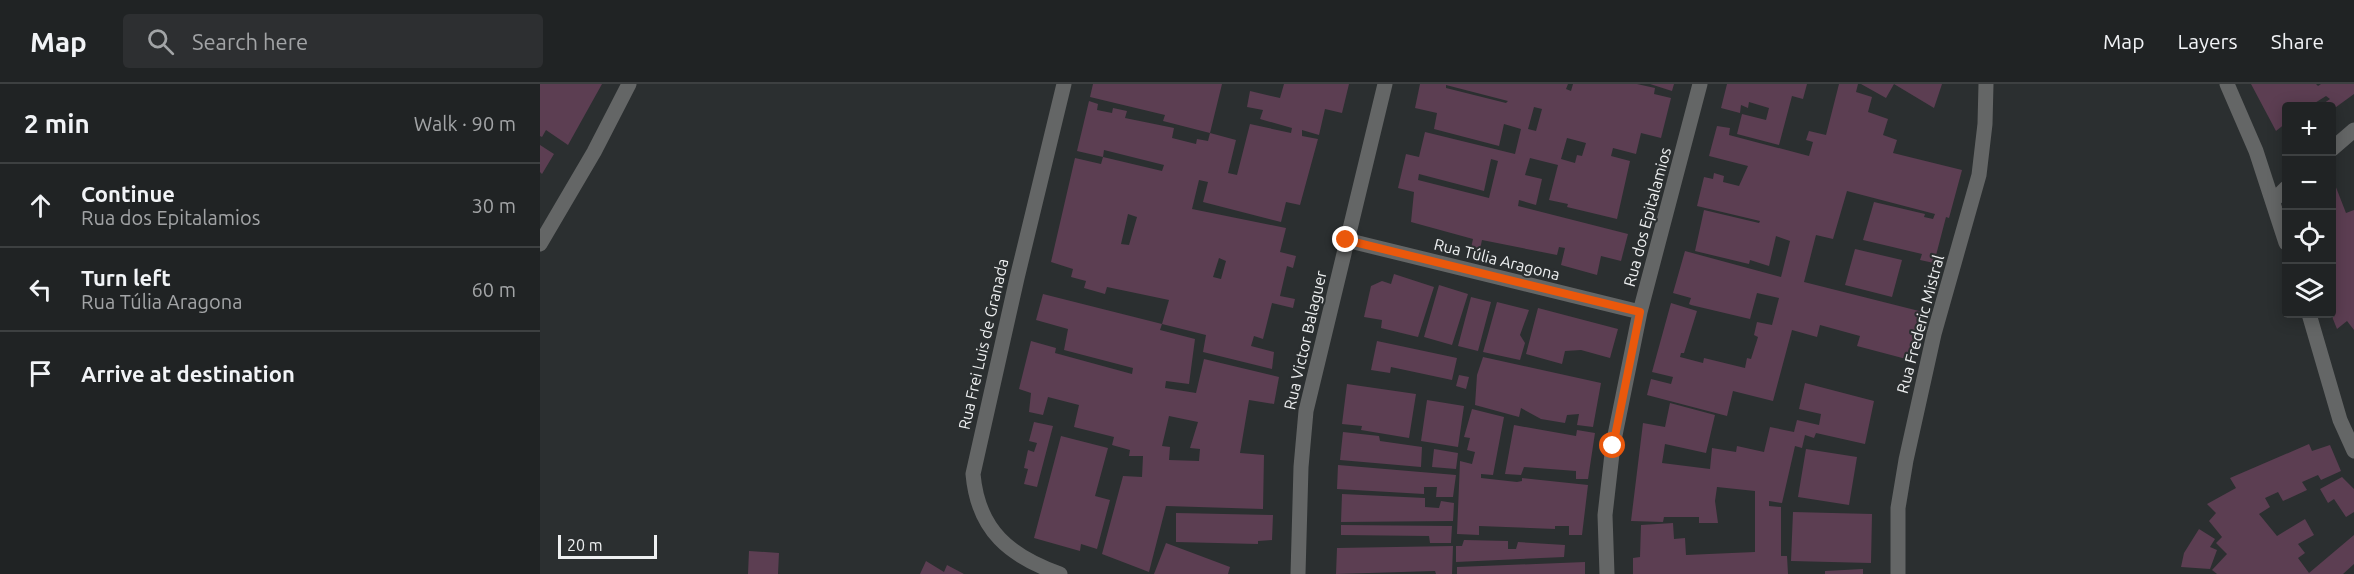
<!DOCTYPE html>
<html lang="en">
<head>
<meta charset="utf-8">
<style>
	body { margin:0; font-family:Ubuntu,sans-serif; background:#2d2f31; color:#f1f3f6 }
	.controls { position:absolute; right:18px; top:18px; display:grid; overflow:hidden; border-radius:6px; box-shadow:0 3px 15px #0003 }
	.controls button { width:54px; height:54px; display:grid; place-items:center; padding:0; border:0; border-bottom:2px solid #3d4041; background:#202324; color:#f1f3f6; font:30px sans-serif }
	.scale { position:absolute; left:18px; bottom:15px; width:99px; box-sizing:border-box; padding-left:6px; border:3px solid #eef0f1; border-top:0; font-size:16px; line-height:21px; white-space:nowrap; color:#eef0f1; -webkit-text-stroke:4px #2b2f30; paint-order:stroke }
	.stop { position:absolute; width:18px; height:18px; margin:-14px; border:4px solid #ea580c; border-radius:50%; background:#fff }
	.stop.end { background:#ea580c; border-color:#fff; box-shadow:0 2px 6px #0008 }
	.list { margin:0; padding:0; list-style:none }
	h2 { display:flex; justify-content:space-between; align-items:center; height:78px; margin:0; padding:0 24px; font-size:26px }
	h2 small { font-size:20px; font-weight:400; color:#a2a4a6 }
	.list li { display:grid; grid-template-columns:39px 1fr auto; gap:18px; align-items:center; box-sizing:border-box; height:84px; padding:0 24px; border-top:2px solid #3d4041 }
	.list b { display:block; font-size:22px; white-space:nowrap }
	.list p { margin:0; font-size:20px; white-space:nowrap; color:#a2a4a6 }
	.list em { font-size:20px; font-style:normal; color:#a2a4a6 }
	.icon { flex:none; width:33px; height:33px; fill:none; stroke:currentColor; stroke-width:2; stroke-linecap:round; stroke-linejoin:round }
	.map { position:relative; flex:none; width:1814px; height:490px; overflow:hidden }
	header { display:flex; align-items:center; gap:36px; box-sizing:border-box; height:84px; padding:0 30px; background:#202324; border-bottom:2px solid #3d4041 }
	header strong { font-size:28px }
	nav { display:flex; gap:33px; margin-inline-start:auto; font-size:21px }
	.search { width:420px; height:54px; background:#2d2f31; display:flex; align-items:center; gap:15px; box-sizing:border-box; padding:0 21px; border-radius:6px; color:#a2a4a6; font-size:22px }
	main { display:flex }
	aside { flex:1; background:#202324 }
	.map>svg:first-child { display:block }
	.building { fill:#5c3e52; fill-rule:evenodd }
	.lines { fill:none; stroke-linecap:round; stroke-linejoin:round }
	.street { stroke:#646666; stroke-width:15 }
	.route { stroke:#ea580c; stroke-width:8 }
	.labels { text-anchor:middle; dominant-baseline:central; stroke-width:4.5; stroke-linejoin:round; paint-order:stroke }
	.street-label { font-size:16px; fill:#eef0f1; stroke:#2b2f30 }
</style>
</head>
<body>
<header>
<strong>Map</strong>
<div class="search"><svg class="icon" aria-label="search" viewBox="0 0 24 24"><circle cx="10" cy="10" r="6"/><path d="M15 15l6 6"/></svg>Search here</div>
<nav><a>Map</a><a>Layers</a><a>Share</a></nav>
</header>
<main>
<aside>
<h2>2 min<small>Walk · 90 m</small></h2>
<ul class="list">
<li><svg class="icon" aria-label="ahead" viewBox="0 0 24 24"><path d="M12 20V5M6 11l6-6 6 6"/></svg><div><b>Continue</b><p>Rua dos Epitalamios</p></div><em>30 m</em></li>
<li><svg class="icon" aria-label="left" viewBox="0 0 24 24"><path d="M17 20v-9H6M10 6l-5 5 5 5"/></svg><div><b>Turn left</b><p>Rua Túlia Aragona</p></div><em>60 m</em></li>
<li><svg class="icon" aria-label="arrive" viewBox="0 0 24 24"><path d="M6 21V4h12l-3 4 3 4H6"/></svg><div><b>Arrive at destination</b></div></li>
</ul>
</aside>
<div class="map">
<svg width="1814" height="490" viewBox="0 0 1814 490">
	<rect width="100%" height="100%" fill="#2b2f30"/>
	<path class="building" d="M0,0H62L28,61L6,46L2,53L0,52Z
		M553,0H682L670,49L623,37L625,31L550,13Z
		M744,0H809L802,29L785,25L779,51L762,46V52L778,55L760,121L746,118L741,138L663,118L668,98L659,96L652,125L746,144L740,168L756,172L753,184L747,182L740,212L755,215L753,224L732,219L723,255L714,252L711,262L734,268L732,285L663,268L666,251L622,240L629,216L567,203L565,210L544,204L546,197L531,193L533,185L511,178L535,74L561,80L563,73L622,87L624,81L564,66L563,73L537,67L549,17L558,20L557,26L572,29L573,24L587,27L585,34L634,44L632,54L656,60L657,55L668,57L670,49L696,56L688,89L697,91L710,40L751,49L752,44L720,35L723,26L707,23L710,7L740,14ZM588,130L597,133L589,161L581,160ZM679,174L686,177L681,195L673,193Z
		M880,0H1028L1026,5L1031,7L1033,0H1097L1115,4L1114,10L1131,14L1121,54L1101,49L1096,70L1073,64L1071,72L1090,77L1077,135L1027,123L1028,120L1009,116L1018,81L990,74L985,91L1002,95L996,121L979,116L978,122L1088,150L1081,177L1061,172L1057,191L1021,181L1025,164L1019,163L1017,171L942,156L940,165L931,164L933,155L871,138L874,108L858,104L866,70L879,73L885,48L975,70L981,45L964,40L959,62L894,45L897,29L875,24ZM906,1L968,17L966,19L906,4ZM994,23L1002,25L996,47L988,45ZM1027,54L1046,59L1042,72L1037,71L1035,79L1021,75ZM951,75L958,77L949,114L878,96L879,90L944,107Z
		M1110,0H1134L1132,7Z
		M1187,0H1267L1263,15L1252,12L1239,61L1197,50L1202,30L1226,36L1229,24L1209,18L1208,24L1201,21L1200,29L1181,24Z
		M1299,0H1318L1316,8L1332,13L1328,28L1348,35L1343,51L1357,56L1353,69L1422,86L1409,134L1406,133L1394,179L1380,176L1382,170L1323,156L1334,118L1385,130L1384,133L1393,135L1395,130L1307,107L1293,155L1276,151L1264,198L1383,228L1370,276L1317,262L1320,252L1280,241L1277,253L1252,246L1233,317L1193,307L1187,332L1107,311L1111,295L1131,300L1133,293L1112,288L1131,219L1157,227L1144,269H1141L1140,273L1163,279L1164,274L1205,284L1207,274L1211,275L1218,253L1214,251L1217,238L1232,241L1239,214L1217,209L1210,235L1151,221L1149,220L1151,214L1133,209L1145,167L1241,193L1250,157L1236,152L1229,182L1210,176L1209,180L1155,167L1164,126L1219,139L1220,137L1157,122L1164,93L1173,95L1174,89L1184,92L1183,98L1199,102L1208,82L1169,72L1177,42L1190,44L1189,51L1269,72L1273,58L1266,56L1269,47L1286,51Z
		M1321,0H1402L1394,24L1354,0L1346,14Z
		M1711,0H1776L1778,2L1781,0H1814V10L1792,26V22H1780L1790,15L1786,12L1770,22H1746V39L1736,47Z
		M0,61L14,70L2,90L0,88Z
		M1792,93L1806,129L1814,126V246L1807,237L1797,245L1791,230Z
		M1315,165L1362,176L1352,213L1305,201Z
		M854,190L894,203L878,253L841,244L842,236L824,233L831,202L842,197L851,200Z
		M899,201L928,210L912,261L884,253Z
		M503,210L622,240L620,246L655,255L649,300L626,297L625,304L656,309L664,275L739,293L734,320L709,316L700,369L724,371L723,425L626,422L609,488L562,470L583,392L602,393L603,372H589L590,366L572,361L574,353L534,343L539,321L508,313L503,331L489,328L491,309L479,305L491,257L516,264L515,269L592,290L593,284L524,266L528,245L496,236ZM629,332L658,338L650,364L660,365L659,377L629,376L630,363L622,362Z
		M931,213L951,218L938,267L918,262Z
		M957,218L989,226L980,251L985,259L980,276L943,268Z
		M998,224L1078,245L1070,274L1041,266L1025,267L1022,280L986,270Z
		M837,257L917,274L912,296L851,283L850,289L831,286Z
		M943,273L1061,299L1053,343L1037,341L1039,330L1027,331L1025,339L1001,335L981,324L979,333L935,321L937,291Z
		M919,291L929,293L926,305L916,302Z
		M1265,299L1334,317L1325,360L1276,349L1274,354L1265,351L1262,364L1255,362L1242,419L1229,417V422L1241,423V472H1247L1248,490H1093V474L1100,473L1101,441L1133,439L1134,455L1145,454L1146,471L1215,468V407L1177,403L1175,417L1178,439H1159V433H1124L1123,438L1091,437L1103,339L1125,343L1130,319L1175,331L1166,369L1125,360L1122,379L1170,385L1172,364L1196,368L1197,362L1224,368L1230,343L1254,348L1257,336L1279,341L1281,330L1259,325Z
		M807,300L876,310L869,354L821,346L822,342L802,340Z
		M887,316L924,322L918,363L881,357Z
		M932,325L964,333L953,391L941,390V394L977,398L982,397V394L1048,401L1042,451H1029V442H1015V445L939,442V451L917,450L920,377L932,380L935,368L927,366L930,354L924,353Z
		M494,338L513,342L497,403L484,400L488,385L484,384L488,366L494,368L497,359L489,357Z
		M974,341L1036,352L1037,346L1055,349L1048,395H1036V387L984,383L981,391L965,390Z
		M803,348L839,352L840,357L882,363L881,383L800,376Z
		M521,352L568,364L555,412L570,416L557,465L541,460L540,467L494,454Z
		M1769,360L1772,367L1790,361L1801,387L1781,396L1778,391L1762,398L1767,406L1743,417L1738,408L1725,414L1730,423L1719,430L1737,452L1765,435L1774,451L1758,460L1765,469L1758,474L1769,489L1814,451V480L1803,490H1677L1672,486L1687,470L1676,459L1682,453L1669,437L1676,429L1667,420L1696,404L1690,394Z
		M894,365L918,369L916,385L892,383Z
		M1266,365L1317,373L1309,421L1258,413Z
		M798,381L916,391L913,413H896L897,403H884V410L797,405Z
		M1802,393L1814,405V428L1806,433L1794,415L1788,419L1780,405Z
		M802,410L885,414V423L899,424L901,417L914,419L913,437L801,438Z
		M1253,428L1332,430L1331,479L1251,477Z
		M636,429L733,431L732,456L718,457V460L636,458Z
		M801,441L912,442L911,459H890L889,452L801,451Z
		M1659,445L1675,455L1670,463L1677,466L1670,485L1641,483L1644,469Z
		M924,456L968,457V465H976L978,458L1025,461L1024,473L916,478V462H922Z
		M626,459L690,483L688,490H614Z
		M913,462L912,490H896L895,487L796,490L797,464Z
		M209,467L239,469L238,490H208Z
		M386,477L404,488L407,481L424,490H380Z
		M1045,478V490H917V483Z
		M1323,485V490H1285V487Z"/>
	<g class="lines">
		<path class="street" d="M1687,0L1716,67L1746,159
			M1792,65L1814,46
			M1733,117L1746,104
			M806,156L1100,228
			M0,160L54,68L89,0
			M1769,230L1800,336L1814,367
			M520,490C470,472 438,447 433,390L477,194L524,0
			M758,490L761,383L766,327L845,0
			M1067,490L1065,431L1073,361L1100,228L1160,0
			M1358,490V424L1366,376L1394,250L1439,91L1445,40L1446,0"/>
	</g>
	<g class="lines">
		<path class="route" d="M806,156L1100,228L1073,362"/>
	</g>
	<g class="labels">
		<g class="street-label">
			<text transform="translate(1107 133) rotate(-75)">Rua dos Epitalamios</text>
			<text transform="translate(957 175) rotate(14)">Rua Túlia Aragona</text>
			<text transform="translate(1380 240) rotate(-75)">Rua Frederic Mistral</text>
			<text transform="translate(765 256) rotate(-77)">Rua Victor Balaguer</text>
			<text transform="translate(443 260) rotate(-77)">Rua Frei Luis de Granada</text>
		</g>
	</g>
</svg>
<div class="controls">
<button>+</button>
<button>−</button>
<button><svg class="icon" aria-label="locate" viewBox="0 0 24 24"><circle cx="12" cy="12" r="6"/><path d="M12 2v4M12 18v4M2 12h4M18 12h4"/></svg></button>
<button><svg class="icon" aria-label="layers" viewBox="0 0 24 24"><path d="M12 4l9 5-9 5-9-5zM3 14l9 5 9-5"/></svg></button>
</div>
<div class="scale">20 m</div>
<div class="stop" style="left:1073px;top:362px"></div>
<div class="stop end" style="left:806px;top:156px"></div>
</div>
</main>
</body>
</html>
